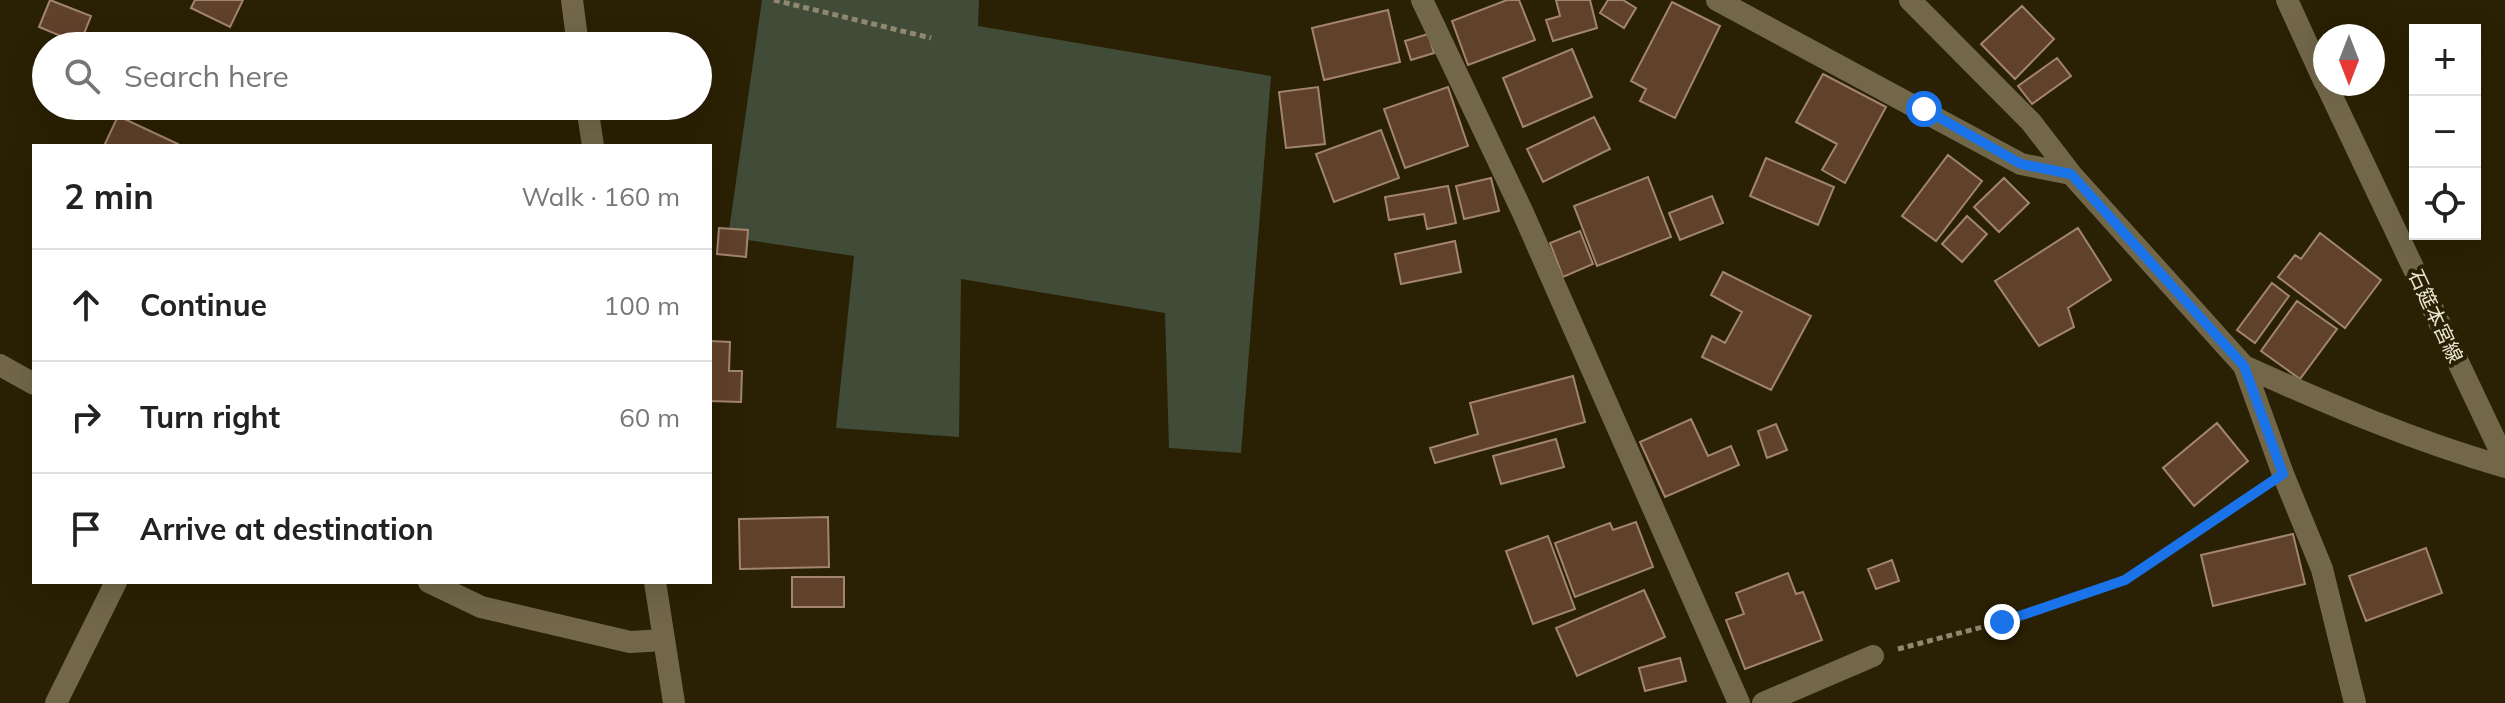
<!DOCTYPE html>
<html lang="en">
<head>
<meta charset="utf-8">
<style>
	body { margin:0; font-family:Mulish,"Noto Sans JP",sans-serif; background:#f2f2f2; color:#222 }
	.controls { position:absolute; right:24px; top:24px; display:grid; overflow:hidden; border-radius:0px; box-shadow:0 8px 32px #0002 }
	.controls button { width:72px; height:72px; display:grid; place-items:center; padding:0; border:0; border-bottom:2px solid #e0e0e0; background:#fff; color:#222; font:40px sans-serif }
	.compass { position:absolute; left:2313px; top:24px; width:72px; height:72px; border-radius:50%; background:#fff; box-shadow:0 8px 32px #0002; rotate:180deg }
	.stop { position:absolute; width:24px; height:24px; margin:-18px; border:6px solid #1a73e8; border-radius:50%; background:#fff }
	.stop.end { background:#1a73e8; border-color:#fff; box-shadow:0 2px 8px #0008 }
	.list { margin:0; padding:0; list-style:none }
	h2 { display:flex; justify-content:space-between; align-items:center; height:104px; margin:0; padding:0 32px; font-size:34px }
	h2 small { font-size:26px; font-weight:400; color:#767676 }
	.list li { display:grid; grid-template-columns:52px 1fr auto; gap:24px; align-items:center; box-sizing:border-box; height:112px; padding:0 32px; border-top:2px solid #e0e0e0 }
	.list b { display:block; font-size:30px; white-space:nowrap }
	.list em { font-size:26px; font-style:normal; color:#767676 }
	.icon { flex:none; width:44px; height:44px; fill:none; stroke:currentColor; stroke-width:2; stroke-linecap:round; stroke-linejoin:round }
	.map { position:relative; flex:none; width:2505px; height:703px; overflow:hidden }
	.search { position:absolute; background:#fff; box-shadow:0 8px 32px #0002; left:32px; top:32px; width:680px; height:88px; display:flex; align-items:center; gap:20px; box-sizing:border-box; padding:0 28px; border-radius:44px; color:#767676; font-size:30px }
	.panel { position:absolute; background:#fff; box-shadow:0 8px 32px #0002; left:32px; top:144px; width:680px; height:440px; border-radius:0px }
	.map>svg:first-child { display:block }
	.green { fill:#404c38 }
	.building { fill:#60412a; stroke:#a28570; stroke-width:2 }
	.lines { fill:none; stroke-linecap:round; stroke-linejoin:round }
	.path { stroke:#8f8770; stroke-width:5; stroke-dasharray:6 4; stroke-linecap:butt }
	.minor { stroke:#726749; stroke-width:22 }
	.tertiary { stroke:#726749; stroke-width:22 }
	.secondary { stroke:#726749; stroke-width:22 }
	.route { stroke:#1a73e8; stroke-width:10 }
	.labels { text-anchor:middle; dominant-baseline:central; stroke-width:8; stroke-linejoin:round; paint-order:stroke }
	.street-label { font-size:20px; fill:#ebe5d4; stroke:#2a2003 }
</style>
</head>
<body>
<div class="map">
<svg width="2505" height="703" viewBox="0 0 2505 703">
	<rect width="100%" height="100%" fill="#2a2003"/>
	<path class="green" d="M762,0H979L978,26L1271,76L1241,453L1169,448L1165,313L961,279L959,437L836,428L854,256L728,237Z"/>
	<path class="building" d="M50,0L91,16L80,44L39,27Z
		M195,0H243L230,27L191,8Z
		M1507,0H1519L1535,40L1468,65L1452,21Z
		M1556,0H1590L1597,28L1553,41L1546,20L1560,16Z
		M1608,0H1623L1636,8L1624,28L1600,13Z
		M1672,2L1720,26L1675,118L1640,101L1646,89L1631,81Z
		M2022,6L2054,39L2015,79L1981,44Z
		M1388,10L1400,62L1324,80L1312,28Z
		M1428,34L1434,53L1411,60L1405,41Z
		M1572,49L1592,97L1523,127L1503,78Z
		M2057,58L2071,76L2032,104L2018,86Z
		M1823,74L1886,107L1845,183L1822,170L1837,144L1796,122Z
		M1318,87L1325,144L1286,148L1279,92Z
		M1448,87L1468,146L1405,168L1384,109Z
		M118,116L178,144L177,146H104Z
		M1594,117L1610,149L1543,182L1527,149Z
		M1381,130L1399,178L1334,202L1316,154Z
		M1948,155L1982,181L1936,241L1902,216Z
		M1766,158L1834,187L1818,225L1750,196Z
		M1648,177L1671,237L1597,266L1574,206Z
		M1491,178L1499,211L1464,219L1456,186Z
		M2004,178L2029,203L1999,232L1974,207Z
		M1448,186L1456,223L1427,229L1424,214L1389,220L1385,197Z
		M1712,196L1723,223L1680,240L1669,213Z
		M1967,216L1987,234L1962,262L1942,244Z
		M719,228L748,230L746,257L717,254Z
		M2078,228L2111,280L2068,308L2074,327L2039,346L1995,281Z
		M1580,231L1593,264L1563,277L1550,243Z
		M2320,233L2381,280L2345,328L2278,277L2295,255L2301,259Z
		M1455,241L1461,272L1401,284L1395,254Z
		M1723,272L1811,316L1771,390L1702,357L1712,336L1725,343L1742,312L1711,295Z
		M2272,283L2289,296L2255,343L2237,330Z
		M2297,301L2337,329L2300,379L2261,351Z
		M710,341L730,342L729,371H742L741,402L710,401Z
		M1573,376L1585,422L1435,463L1430,448L1478,434L1470,403Z
		M1691,419L1708,456L1731,446L1739,465L1665,497L1640,442Z
		M2217,423L2248,461L2194,506L2163,468Z
		M1776,424L1787,450L1767,458L1758,431Z
		M1556,439L1564,467L1501,484L1493,456Z
		M828,517L829,567L740,569L739,519Z
		M1636,522L1653,567L1575,597L1555,543L1610,523L1613,530Z
		M2293,534L2305,584L2213,606L2201,555Z
		M1548,536L1575,609L1533,624L1506,551Z
		M2426,548L2442,593L2366,621L2349,576Z
		M1892,560L1899,581L1876,589L1868,569Z
		M1788,573L1796,594L1803,592L1822,640L1745,669L1726,620L1744,614L1736,593Z
		M792,577H844V607H792Z
		M1644,590L1665,637L1577,676L1556,628Z
		M1680,658L1686,681L1645,691L1639,668Z"/>
	<g class="lines">
		<path class="path" d="M774,0L931,38
			M1898,649L2002,622L2125,580L2259,490"/>
		<path class="minor" d="M1422,0L1523,213L1739,703
			M1717,0L2021,164L2071,174
			M1910,0L2031,122L2071,174L2244,366L2283,474L2322,569L2355,703
			M2244,366C2330,405 2415,441 2505,467
			M56,703L116,582
			M1763,703L1873,656"/>
		<path class="tertiary" d="M0,365L34,384
			M429,582L481,607L630,642L664,640"/>
		<path class="secondary" d="M572,0L578,46
			M2287,0L2325,83
			M2326,84L2505,461
			M587,106L593,146
			M655,582L674,703"/>
	</g>
	<g class="lines">
		<path class="route" d="M1924,109L2021,164L2071,174L2244,366L2283,474L2125,580L2002,622"/>
	</g>
	<g class="labels">
		<g class="street-label">
			<text transform="translate(2436 316) rotate(65)">石筵本宮線</text>
		</g>
	</g>
</svg>
<div class="controls">
<button>+</button>
<button>−</button>
<button><svg class="icon" aria-label="locate" viewBox="0 0 24 24"><circle cx="12" cy="12" r="6"/><path d="M12 2v4M12 18v4M2 12h4M18 12h4"/></svg></button>
</div>
<svg class="compass" viewBox="-18 -18 36 36"><path d="M0-13l5 13h-10z" fill="#e53935"/><path d="M0 13l5-13h-10z" fill="#767676"/></svg>
<div class="stop" style="left:1924px;top:109px"></div>
<div class="stop end" style="left:2002px;top:622px"></div>
<div class="search"><svg class="icon" aria-label="search" viewBox="0 0 24 24"><circle cx="10" cy="10" r="6"/><path d="M15 15l6 6"/></svg>Search here</div>
<section class="panel">
<h2>2 min<small>Walk · 160 m</small></h2>
<ul class="list">
<li><svg class="icon" aria-label="ahead" viewBox="0 0 24 24"><path d="M12 20V5M6 11l6-6 6 6"/></svg><div><b>Continue</b></div><em>100 m</em></li>
<li><svg class="icon" aria-label="right" viewBox="0 0 24 24"><path d="M7 20v-9h11M14 6l5 5-5 5"/></svg><div><b>Turn right</b></div><em>60 m</em></li>
<li><svg class="icon" aria-label="arrive" viewBox="0 0 24 24"><path d="M6 21V4h12l-3 4 3 4H6"/></svg><div><b>Arrive at destination</b></div></li>
</ul>
</section>
</div>
</body>
</html>
